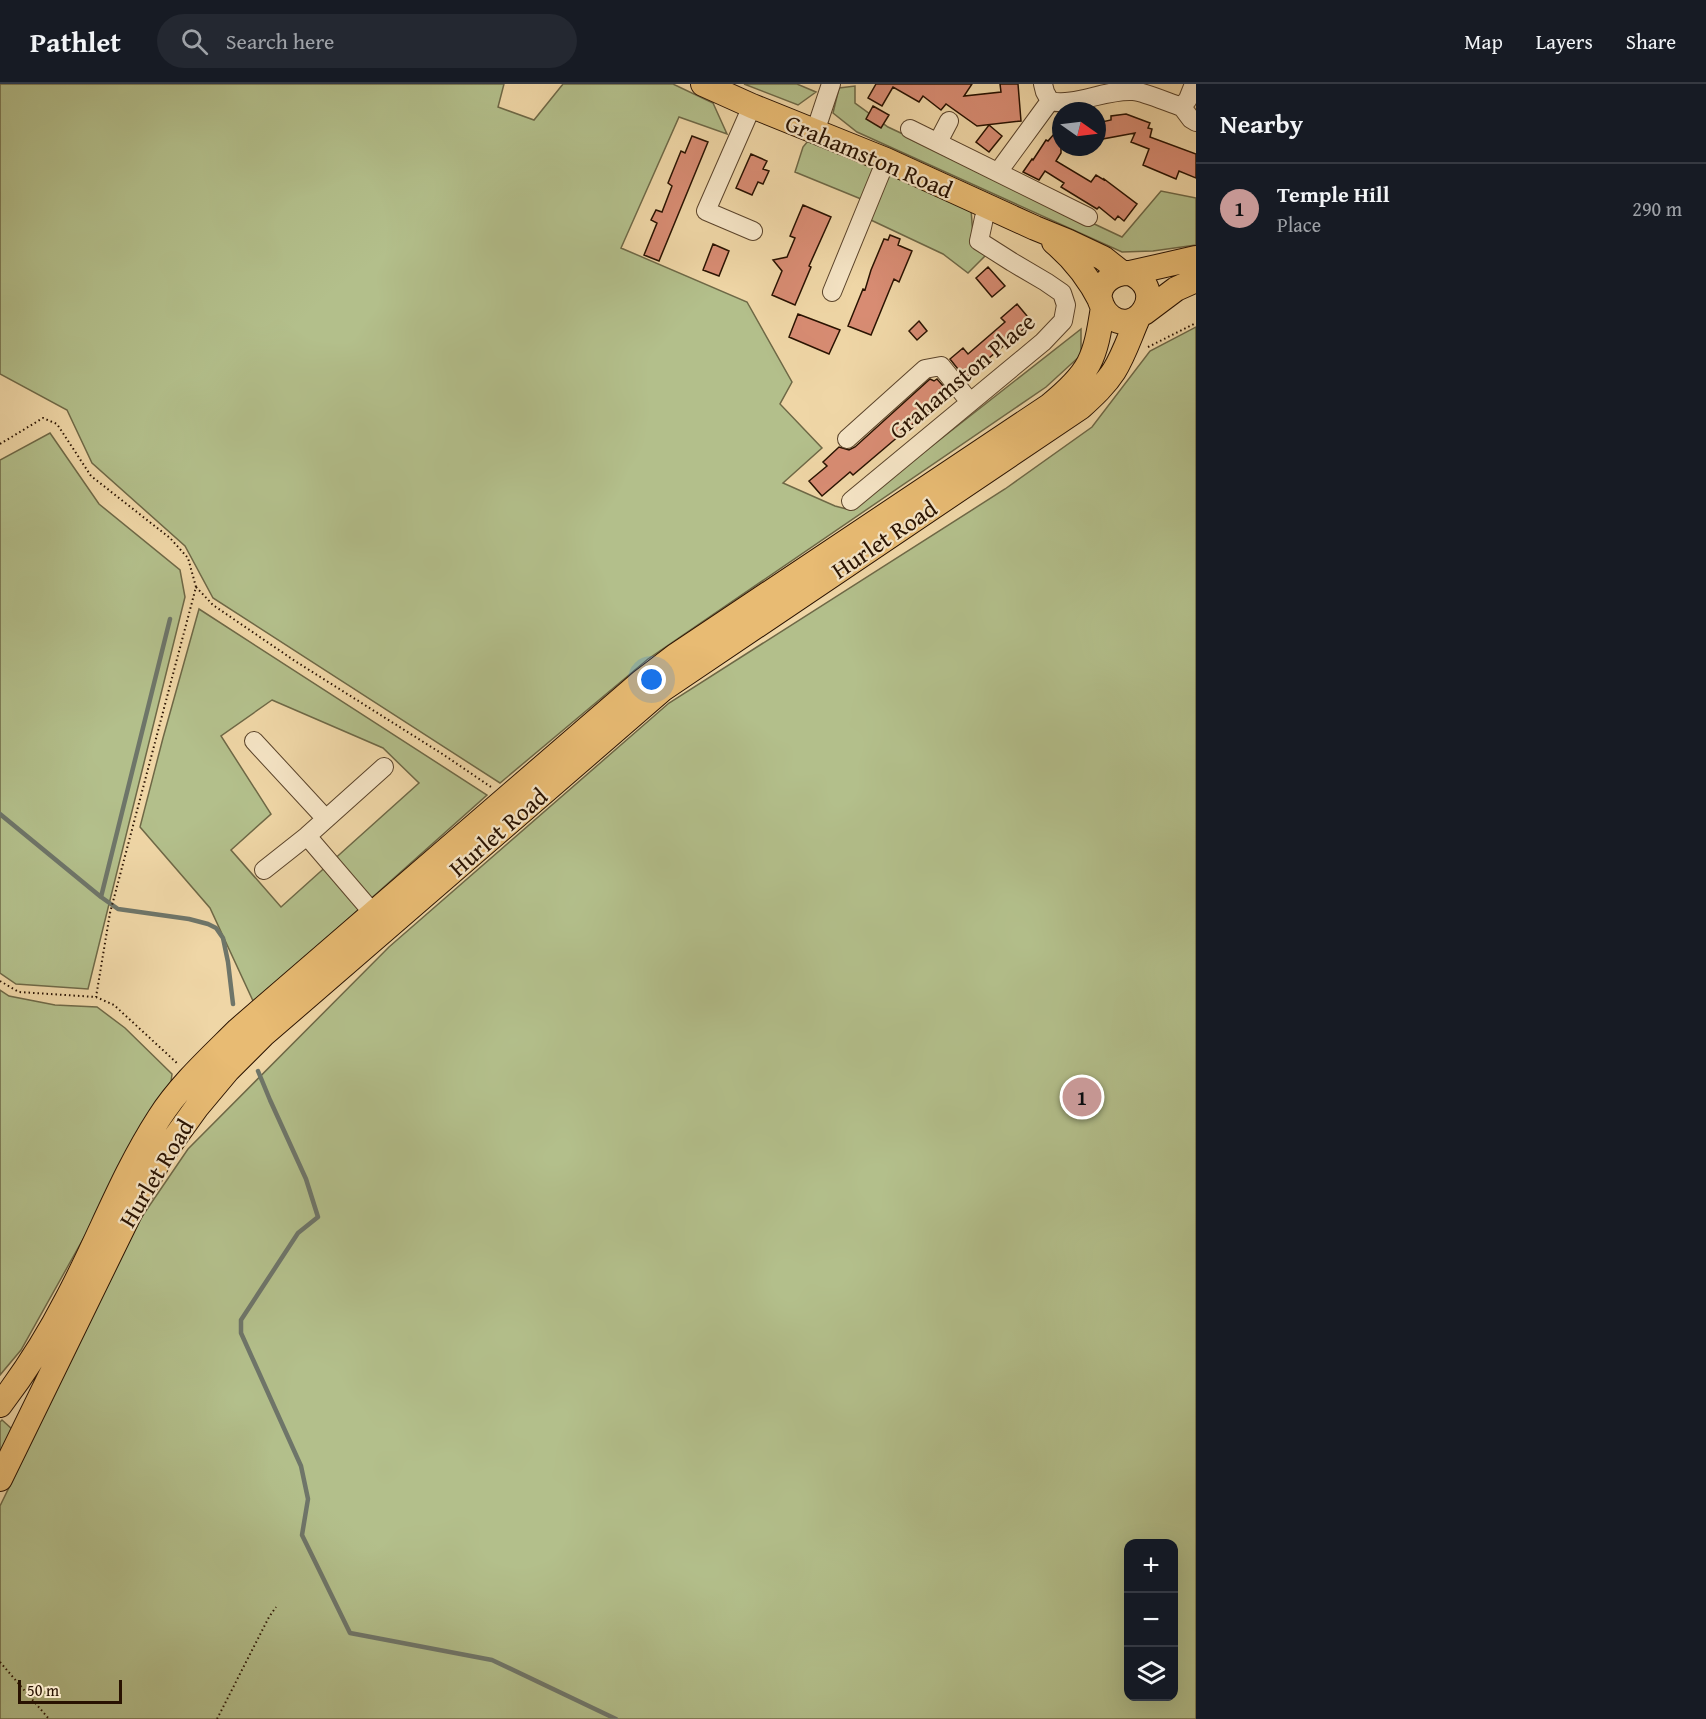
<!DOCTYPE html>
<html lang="en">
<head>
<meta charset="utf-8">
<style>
	body { margin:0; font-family:"Gentium Book Plus",serif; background:#242831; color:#f1f3f6 }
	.controls { position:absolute; right:18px; bottom:18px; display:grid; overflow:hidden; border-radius:12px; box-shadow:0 6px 24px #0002 }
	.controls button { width:54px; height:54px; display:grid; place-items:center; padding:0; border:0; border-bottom:2px solid #363941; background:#171b24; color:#f1f3f6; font:30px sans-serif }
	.compass { position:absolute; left:1052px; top:18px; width:54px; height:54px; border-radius:50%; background:#171b24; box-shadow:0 6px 24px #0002; rotate:104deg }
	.scale { position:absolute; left:18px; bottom:15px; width:104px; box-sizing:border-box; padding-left:6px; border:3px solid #291201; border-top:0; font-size:16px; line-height:21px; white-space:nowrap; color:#291201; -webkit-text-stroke:4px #f5e4c5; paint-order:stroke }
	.you { position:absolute; left:652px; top:596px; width:21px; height:21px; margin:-15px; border:4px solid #fff; border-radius:50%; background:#1a73e8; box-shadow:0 0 0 9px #1a73e833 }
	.badge { display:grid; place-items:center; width:39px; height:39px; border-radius:50%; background:#c59692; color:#111; font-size:20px; font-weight:700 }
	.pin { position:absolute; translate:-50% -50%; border:3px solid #fff; box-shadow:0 2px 6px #0006 }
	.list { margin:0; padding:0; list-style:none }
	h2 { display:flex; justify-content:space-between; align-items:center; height:78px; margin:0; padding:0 24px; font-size:26px }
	h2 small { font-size:20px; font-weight:400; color:#9ea1a6 }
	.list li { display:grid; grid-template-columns:39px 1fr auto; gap:18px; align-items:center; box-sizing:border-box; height:90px; padding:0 24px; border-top:2px solid #363941 }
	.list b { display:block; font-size:22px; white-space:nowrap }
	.list p { margin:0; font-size:20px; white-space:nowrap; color:#9ea1a6 }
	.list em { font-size:20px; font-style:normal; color:#9ea1a6 }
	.icon { flex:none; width:33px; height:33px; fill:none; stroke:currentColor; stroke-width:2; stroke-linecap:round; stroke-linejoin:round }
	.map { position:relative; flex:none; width:1196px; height:1635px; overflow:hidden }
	header { display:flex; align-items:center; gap:36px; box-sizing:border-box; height:84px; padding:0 30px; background:#171b24; border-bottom:2px solid #363941 }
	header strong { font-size:28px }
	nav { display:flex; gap:33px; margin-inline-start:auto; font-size:21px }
	.search { width:420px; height:54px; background:#242831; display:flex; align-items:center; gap:15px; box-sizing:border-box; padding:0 21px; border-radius:33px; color:#9ea1a6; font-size:22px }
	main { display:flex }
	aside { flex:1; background:#171b24 }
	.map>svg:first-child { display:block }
	.green { fill:#b3bf8b; stroke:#6e6846; stroke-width:1.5; fill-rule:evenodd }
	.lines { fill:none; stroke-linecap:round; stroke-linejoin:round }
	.stream { stroke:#6e7569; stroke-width:4.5 }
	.building { fill:#d88c73; stroke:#291201; stroke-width:1.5 }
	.minor-casing { stroke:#5a432a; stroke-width:20 }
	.major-casing { stroke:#291201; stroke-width:26 }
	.path { stroke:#291201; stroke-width:2; stroke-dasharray:1.5 3; stroke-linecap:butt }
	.minor { stroke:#f5e4c5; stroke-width:18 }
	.major { stroke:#e8bb73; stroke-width:24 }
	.labels { text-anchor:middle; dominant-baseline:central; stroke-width:4.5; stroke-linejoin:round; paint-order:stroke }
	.street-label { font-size:24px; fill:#291201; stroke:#f5e4c5 }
</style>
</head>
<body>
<header>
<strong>Pathlet</strong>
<div class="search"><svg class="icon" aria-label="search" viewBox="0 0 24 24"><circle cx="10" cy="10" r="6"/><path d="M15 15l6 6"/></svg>Search here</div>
<nav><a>Map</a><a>Layers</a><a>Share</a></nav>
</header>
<main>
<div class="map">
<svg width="1196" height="1635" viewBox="0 0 1196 1635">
	<rect width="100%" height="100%" fill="#efd6a6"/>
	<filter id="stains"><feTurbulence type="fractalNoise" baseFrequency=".00333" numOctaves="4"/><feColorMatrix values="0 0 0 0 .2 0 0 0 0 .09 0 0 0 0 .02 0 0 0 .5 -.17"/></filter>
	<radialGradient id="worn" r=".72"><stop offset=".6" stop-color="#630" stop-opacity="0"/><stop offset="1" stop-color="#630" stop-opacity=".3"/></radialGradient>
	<path class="green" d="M0,0H504L498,23L534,36L563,0H673L713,19L727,50L679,33L621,164L747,218L792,298L780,320L822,364L783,399L835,422L850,426L1081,245V271L1046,303L648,575L500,699L213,514L185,462L92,379L67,326L0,290Z
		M744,0H797L816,8L798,21Z
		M855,2V19L888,43L1122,153L1161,107L1196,114V161L1153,167L1122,168L857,48L833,29L839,4Z
		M808,57L971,125L973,152L990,167L968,189L943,170L856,129L861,115L795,88L803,63Z
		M1196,243V1635H0V1422L139,1137L188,1065L389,863L669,619L1005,405L1092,343L1150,267ZM1128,1460H1174V1612H1128Z
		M50,349L99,420L180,486L185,513L88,905L16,900L0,889V376Z
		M199,525L487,711L254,919L210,824L140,743L163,654ZM272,616L383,664L419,699L281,823L231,766L271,730L221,652Z
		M0,906L9,912L55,921L97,923L125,944L172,990L171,998L21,1266L0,1291Z
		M2,1336L13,1346L0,1372V1338Z"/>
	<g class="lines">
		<path class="stream" d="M170,535L101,813L118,825L189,835L208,840L216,844L223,854L228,878L233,920
			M0,730L101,813
			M258,987L270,1016L306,1095L318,1133L298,1149L241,1236V1249L301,1382L308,1415L302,1451L350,1549L492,1576L616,1635"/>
	</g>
	<path class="building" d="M876,0H972L964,12L1001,8L1000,0H1018L1021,37L977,42L946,20L941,26L923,12L919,18L893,3L882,22L868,14Z
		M873,22L889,31L881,44L866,35Z
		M1126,30L1150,39L1148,44L1152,45L1150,53L1196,70V94L1179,87L1176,95L1143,81L1149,65L1131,58L1135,49L1097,56V39L1111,36V32Z
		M989,41L1002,52L989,68L976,58Z
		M1054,50L1061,56V69L1056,77L1091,98L1096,91L1104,96V95L1137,120L1124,137L1118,132L1115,136L1099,123L1097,125L1061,103L1064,99L1045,87L1039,96L1023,88L1032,75L1033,76L1046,56L1048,57Z
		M692,52L708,58L659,177L644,171L657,139L651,136L656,126L662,128L672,102L668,99L681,67L685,69Z
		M751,70L767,77L763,85L769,87L763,100L758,98L752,111L736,104Z
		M803,121L831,133L809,182L811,183L795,221L772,211L782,187L773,176L787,173L795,154L790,152Z
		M890,151L900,155L898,161L912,167L899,198L894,195L871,251L848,242L863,205L865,206L871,186L884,155L888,156Z
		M713,160L729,167L719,192L703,186Z
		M988,183L1005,202L992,213L976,194Z
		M1017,220L1032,238L965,294L950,275L963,264L968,270L1005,238L1001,234Z
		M798,230L840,246L829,270L789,253Z
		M919,237L927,247L917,256L909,247Z
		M930,295L934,297L937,295L944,303L941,306L946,312L853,391L850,388L822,412L809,397L827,382L823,378L839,363L849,366L855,363Z"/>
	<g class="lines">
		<defs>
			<path id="minor" d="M1043,0L1045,8L1050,17C1074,23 1106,5 1133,7C1145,8 1169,19 1182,23L1188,15L1194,0
				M752,22L706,127L753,147
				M1182,23L1191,35L1196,38
				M910,45L1088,133
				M815,48L831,0
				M938,58L949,37
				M998,88L1050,17
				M832,208L886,76
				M847,355L925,285L941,282L970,318
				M851,417L1043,258L1063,237L1066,221L1062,209L1046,198L1012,178L979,157L984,134L989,124
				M254,657L326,735
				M307,752L373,829
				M264,786L307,752L384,683"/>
			<path id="major" d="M703,0L752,22L886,76L1035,144L1067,157L1103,174L1122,189
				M1054,158C1074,175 1089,194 1101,218
				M1130,189C1169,206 1137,253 1111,233C1106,229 1102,223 1100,217C1097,199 1114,188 1130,189L1196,174
				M1144,229L1176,205L1196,196
				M0,1321C25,1288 47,1254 66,1217C99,1156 121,1093 159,1034C180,1001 210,974 238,946L641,598L675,572L1049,322C1091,288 1095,275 1103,223
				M0,1395L130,1129L161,1073L197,1023L228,986L263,951L663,605L1081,323C1093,312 1105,301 1114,287C1124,271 1130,252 1138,234"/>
		</defs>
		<use href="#minor" class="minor-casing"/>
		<use href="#major" class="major-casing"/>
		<path class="path" d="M1148,263L1196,239
			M0,360L43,334L57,340L91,392L170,454L188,474L196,503L110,829L96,913
			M196,503L213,521L295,577L444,671L491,703
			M0,897L19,908L96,913L114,921L178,980
			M0,1578L49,1635
			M217,1635L269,1533L276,1523"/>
		<use href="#minor" class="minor"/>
		<use href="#major" class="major"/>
	</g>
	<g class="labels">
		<g class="street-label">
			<text transform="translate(869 72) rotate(23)">Grahamston Road</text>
			<text transform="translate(962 292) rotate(-40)">Grahamston Place</text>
			<text transform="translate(884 455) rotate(-34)">Hurlet Road</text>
			<text transform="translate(498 748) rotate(-41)">Hurlet Road</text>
			<text transform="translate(156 1089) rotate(-59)">Hurlet Road</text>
		</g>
	</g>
	<rect width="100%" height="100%" filter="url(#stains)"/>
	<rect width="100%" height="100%" fill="url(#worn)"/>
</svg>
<div class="controls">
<button>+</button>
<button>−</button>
<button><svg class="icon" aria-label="layers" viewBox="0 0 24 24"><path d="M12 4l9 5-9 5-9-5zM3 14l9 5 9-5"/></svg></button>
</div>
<svg class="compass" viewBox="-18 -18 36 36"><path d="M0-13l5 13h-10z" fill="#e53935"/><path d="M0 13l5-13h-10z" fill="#9ea1a6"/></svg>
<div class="scale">50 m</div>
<div class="you"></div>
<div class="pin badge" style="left:1082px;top:1013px">1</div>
</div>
<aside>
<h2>Nearby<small></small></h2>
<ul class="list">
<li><span class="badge">1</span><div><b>Temple Hill</b><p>Place</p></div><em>290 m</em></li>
</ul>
</aside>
</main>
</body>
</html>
